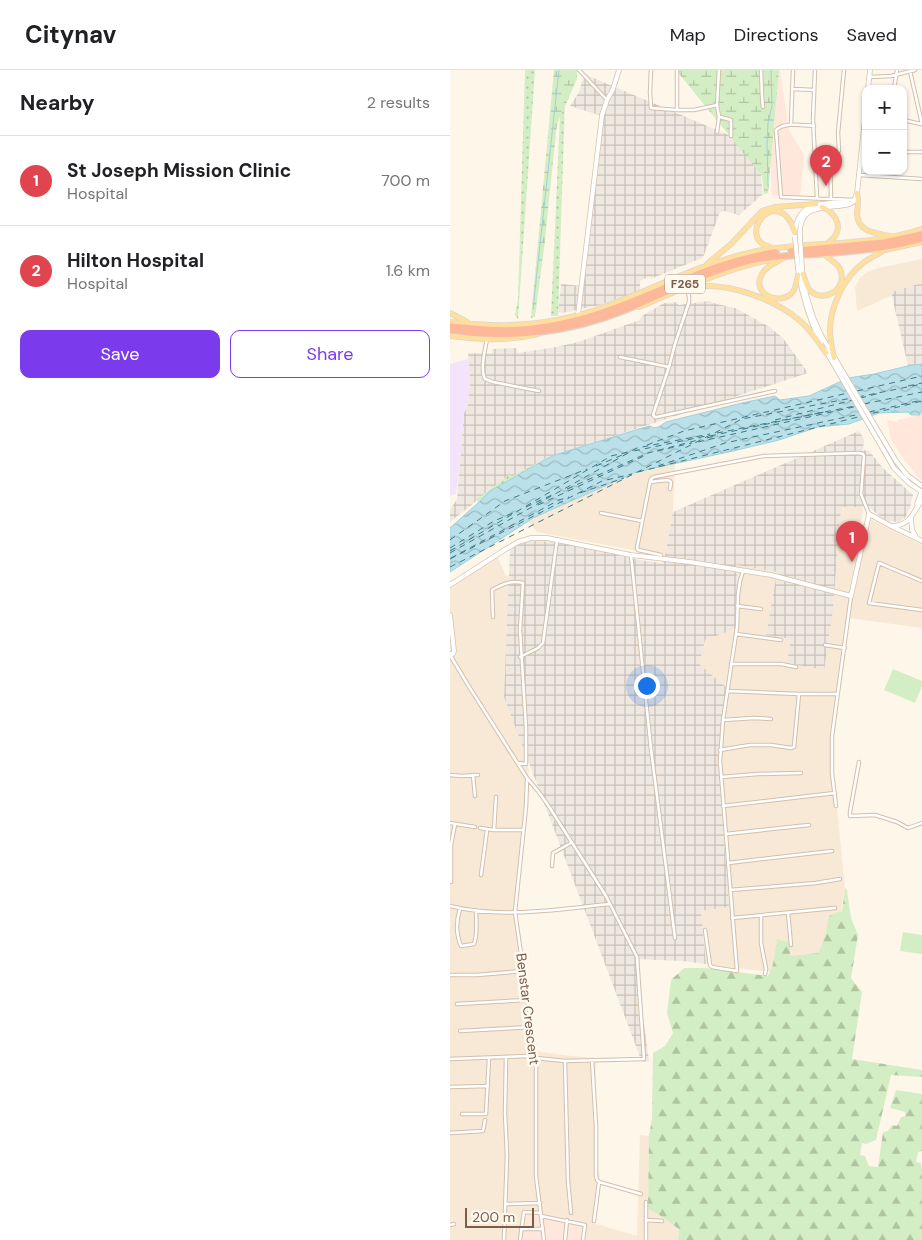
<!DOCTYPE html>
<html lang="en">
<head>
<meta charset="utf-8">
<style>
	body { margin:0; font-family:"DM Sans",sans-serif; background:#f6f6f6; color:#202124 }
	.controls { position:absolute; right:15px; top:15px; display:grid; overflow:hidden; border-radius:10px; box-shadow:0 1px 4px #0004 }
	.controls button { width:45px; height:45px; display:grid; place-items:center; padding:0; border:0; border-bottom:1px solid #e0e0e0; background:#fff; color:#202124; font:25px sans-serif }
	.scale { position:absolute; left:15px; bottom:12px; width:69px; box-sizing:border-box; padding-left:5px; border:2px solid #7b5d49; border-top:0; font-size:14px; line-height:18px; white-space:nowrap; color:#7b5d49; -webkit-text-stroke:4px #fffaf0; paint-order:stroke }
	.you { position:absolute; left:196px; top:615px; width:18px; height:18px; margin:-12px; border:4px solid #fff; border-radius:50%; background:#1a73e8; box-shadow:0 0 0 8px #1a73e833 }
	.badge { display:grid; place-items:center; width:32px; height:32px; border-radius:50%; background:#7c3aed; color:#fff; font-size:16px; font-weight:700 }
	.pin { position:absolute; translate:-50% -41px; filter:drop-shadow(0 1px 2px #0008) }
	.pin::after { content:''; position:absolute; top:26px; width:18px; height:15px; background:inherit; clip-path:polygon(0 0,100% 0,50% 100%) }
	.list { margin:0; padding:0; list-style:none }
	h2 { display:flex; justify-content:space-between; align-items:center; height:65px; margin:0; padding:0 20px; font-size:21px }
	h2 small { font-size:16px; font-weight:400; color:#757577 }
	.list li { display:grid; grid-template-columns:32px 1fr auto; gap:15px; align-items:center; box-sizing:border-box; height:90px; padding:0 20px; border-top:1px solid #e0e0e0 }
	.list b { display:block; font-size:19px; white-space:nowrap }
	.list p { margin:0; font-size:16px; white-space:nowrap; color:#757577 }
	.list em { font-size:16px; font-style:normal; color:#757577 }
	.actions { display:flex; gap:10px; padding:15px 20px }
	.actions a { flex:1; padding:11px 0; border:1px solid #7c3aed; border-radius:10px; text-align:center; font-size:18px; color:#7c3aed }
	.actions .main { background:#7c3aed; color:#fff }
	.map { position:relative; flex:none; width:472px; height:1170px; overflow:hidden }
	header { display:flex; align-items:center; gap:30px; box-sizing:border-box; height:70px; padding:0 25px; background:#fff; border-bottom:1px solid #e0e0e0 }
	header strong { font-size:24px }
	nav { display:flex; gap:28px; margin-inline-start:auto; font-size:18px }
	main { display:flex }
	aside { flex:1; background:#fff }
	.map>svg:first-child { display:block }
	.residential { fill:#f7e9d5 }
	.commercial { fill:#ffe7db }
	.industrial { fill:url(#industrial-grid) }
	.education { fill:#f4e4fb }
	.grass { fill:url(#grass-dots) }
	.forest { fill:url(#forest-firs) }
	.wetland { fill:url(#wetland-marsh) }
	.park { fill:#d3eec4 }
	.water { fill:url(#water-waves); stroke:#9fd1dd }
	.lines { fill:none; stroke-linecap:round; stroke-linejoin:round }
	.stream { stroke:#9fd1dd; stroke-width:1 }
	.ferry { stroke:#3d7989; stroke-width:1; stroke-dasharray:6 5; stroke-linecap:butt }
	.street-casing { stroke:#d2bfac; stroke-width:4.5 }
	.secondary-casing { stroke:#d8c1ab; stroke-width:5.5 }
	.primary-casing { stroke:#ddd5d0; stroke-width:6 }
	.highway-casing { stroke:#ddd5d0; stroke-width:8 }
	.street { stroke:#fff; stroke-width:2.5 }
	.secondary { stroke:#fff; stroke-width:4 }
	.primary { stroke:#ffdf9e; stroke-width:4.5 }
	.highway { stroke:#fdb89a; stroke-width:5.5 }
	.secondary-bridge-casing { stroke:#d8c1ab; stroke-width:5.5; stroke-linecap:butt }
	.secondary-bridge { stroke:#fff; stroke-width:4 }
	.labels { text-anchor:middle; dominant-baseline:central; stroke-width:5; stroke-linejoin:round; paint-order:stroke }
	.shield { fill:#fffaf0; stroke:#a38c7b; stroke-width:1 }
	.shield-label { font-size:12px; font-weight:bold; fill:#7b5d49 }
	.street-label { font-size:14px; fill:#7b5d49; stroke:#fffaf0 }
</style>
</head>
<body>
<header>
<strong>Citynav</strong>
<nav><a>Map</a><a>Directions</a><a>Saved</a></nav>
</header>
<main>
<aside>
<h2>Nearby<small>2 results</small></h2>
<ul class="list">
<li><span class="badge" style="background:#e0444e">1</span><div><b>St Joseph Mission Clinic</b><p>Hospital</p></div><em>700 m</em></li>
<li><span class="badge" style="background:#e0444e">2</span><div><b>Hilton Hospital</b><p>Hospital</p></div><em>1.6 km</em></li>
</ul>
<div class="actions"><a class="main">Save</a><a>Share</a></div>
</aside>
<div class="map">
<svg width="472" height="1170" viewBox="0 0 472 1170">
	<defs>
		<pattern id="industrial-grid" width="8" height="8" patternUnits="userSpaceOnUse" patternTransform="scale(1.25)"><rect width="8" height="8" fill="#efe8e1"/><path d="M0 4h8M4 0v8" fill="none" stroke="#c7bfb8"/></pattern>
		<pattern id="grass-dots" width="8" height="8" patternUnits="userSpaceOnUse" patternTransform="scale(1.25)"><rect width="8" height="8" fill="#d3eec4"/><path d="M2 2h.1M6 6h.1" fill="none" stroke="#b0c4a1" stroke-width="1.8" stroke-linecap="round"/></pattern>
		<pattern id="forest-firs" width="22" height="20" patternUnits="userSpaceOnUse" patternTransform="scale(1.25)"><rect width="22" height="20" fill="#d3eec4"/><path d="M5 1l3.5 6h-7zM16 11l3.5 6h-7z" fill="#b0c4a1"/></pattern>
		<pattern id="wetland-marsh" width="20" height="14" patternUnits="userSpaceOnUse" patternTransform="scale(1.25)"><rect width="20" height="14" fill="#d3eec4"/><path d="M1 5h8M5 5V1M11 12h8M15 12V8" fill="none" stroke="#b0c4a1"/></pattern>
		<pattern id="water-waves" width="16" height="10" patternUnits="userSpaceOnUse" patternTransform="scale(1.25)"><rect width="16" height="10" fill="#bae1ea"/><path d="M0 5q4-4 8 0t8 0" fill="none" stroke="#9cbac0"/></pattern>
	</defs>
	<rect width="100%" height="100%" fill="#fef6e8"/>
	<path class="residential" d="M472,189V213L441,222V226L407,241L405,217L410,208L417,202L428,198Z
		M225,394L223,442L215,486L87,462L78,451L83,448L186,402Z
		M394,437H413L397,556L382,680L384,708L395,818L391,841L375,867L368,883L340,886L327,869L323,894L320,902L256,894L251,841L279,837L270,715V687L249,594L254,570L285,559L287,508L286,495L327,502L316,564L383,539L390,447Z
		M420,449L472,475V558L399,548L408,498Z
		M46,484L56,506L79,510L76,689L79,700L66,843L87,981L112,985L146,988L145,1021L146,1076L150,1110L143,1153L187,1166L190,1065L199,1066L198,1139L211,1146L229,1159L228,1170H133L135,1152L112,1147L87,1141L73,1139L69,1170H0V514Z"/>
	<path class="commercial" d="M326,0H330L339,60L354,85L350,127L322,125L319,70L320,59L325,50Z
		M470,342H472V410L467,406L451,385L441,369L437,350L448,352V350L470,345Z
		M72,1139L87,1141L112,1147L135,1152L133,1170H69Z"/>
	<path class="industrial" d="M134,4L312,79L311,106L313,124L289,145L274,141L270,142L254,185L252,188L203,208L198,207L190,211V221L150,235L112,243L108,242L111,214L132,216L152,46L120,36L129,22Z
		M472,213V294L458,296L441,222Z
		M258,231L267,234L285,238L318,256L333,268L358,303L96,388L63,407L59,405L0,452V440L7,429L14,343L18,334L20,314L18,283H42V279L66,278L68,283L106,277L128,272L190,250L192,246L214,233L226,232L229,235Z
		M409,361L414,369L413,380L419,381L433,398L463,425L460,437L455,448L449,452L437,451L427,444L419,437H393L390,447L383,539L374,600L337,593L341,569L316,565L327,502L286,495L287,508L285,559L255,570L249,594L278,619L270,687V715L279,837L251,841L256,894L233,891L185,889L199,991L192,992L54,627L60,479L70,474L82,471L112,472L189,490L212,493L215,486L223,442Z"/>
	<path class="education" d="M18,289L20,314L18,334L14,343L10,395L6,424L0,426V294Z"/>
	<path class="grass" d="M75,0H85L68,249L65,245L68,229Z
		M112,0H116L108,246H101Z
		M96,388H98L40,421L28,433L27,429L59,405L63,406Z"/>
	<path class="forest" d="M395,818L397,820L401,848L408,865L401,908L412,922L402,989L472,1000V1007L441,1005L426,1070L416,1074L412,1073L410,1085L415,1086L419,1096L428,1097L433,1062L438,1061L442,1055L447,1056L451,1047L455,1046V1042L440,1038L446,1020L472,1024V1081L468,1082L466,1092L471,1093L472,1100V1170H228L229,1159L211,1146L198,1139L199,1066L202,1048L203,983L215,976L223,963L217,943L221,910L234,898H255L318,906L323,894L327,869L340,873V886L368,883L375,867L379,846L392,841Z"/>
	<path class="wetland" d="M104,0H127V9L107,54L97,149L95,171L85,247L81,248Z
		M226,0H329L318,123L314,124L312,106Z"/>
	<path class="park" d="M443,599L472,611V616L465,633L434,620Z
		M453,862L472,865V884L450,881Z"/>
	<path class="water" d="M472,294V342H470V345H461L458,342L429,343L399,354L368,357L329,370L283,381L186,402L83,448L0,502V458L28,433L40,421L98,388L108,384L192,358L200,356C206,360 210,356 216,352L292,333L325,326L330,330L359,326L398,308L424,304L458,296Z"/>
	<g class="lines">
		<path class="stream" d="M318,116L317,72L318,53L322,36L321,0
			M83,239L109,0"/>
		<path class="ferry" d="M458,316L472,313
			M407,321L472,306
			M408,327L472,314
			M414,334L472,322
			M419,342L472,330
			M325,350L430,323
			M267,363L405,336
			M260,366L374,342
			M257,368L268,365
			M248,372L408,336
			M197,375L234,361L398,323
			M184,381L256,366
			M207,381L242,373
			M146,396L177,383
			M208,396L275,373L410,344
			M188,402L472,331
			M117,419L198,383L248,370
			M130,423L174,408
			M88,435L194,386
			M76,437L102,425
			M0,470L55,431L137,399
			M0,478L44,451L63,443
			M0,481L161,386L178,382
			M0,483L187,378L260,364
			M1,488L109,430L119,427
			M0,489L152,411L182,404
			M0,497L292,349L402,328"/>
		<defs>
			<path id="street" d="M129,0L157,30
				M201,0L200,22L201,38L227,40
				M227,0V40H244L267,35
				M311,0L312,26L313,37
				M365,0L363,50L367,128
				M460,1L472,54
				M420,7L441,6L465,0
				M343,19L364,20
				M444,19L447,0
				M270,47L281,50V66
				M453,50L471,54
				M341,54L343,0
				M364,56C352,55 334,52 326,60L331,127L405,130
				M267,62L269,47L267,35L269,0
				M453,82H472
				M409,105L472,109
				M381,128L380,86L382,82L389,81L388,63L394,0
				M237,219L239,227V232L225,274L219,297L203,345L205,347H207L325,321
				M37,269C35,280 30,299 35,309L43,312L89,321
				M170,287L219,297
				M200,412L201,409L204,407L314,386L409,383L413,384L414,386L411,424L419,444
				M151,443L192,451
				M181,485L201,679L225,868
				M211,485L188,480L187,478L200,412L217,410L220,411L221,413L220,419
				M472,511L429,493L419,533L472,540
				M287,536L311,539
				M43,547L42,520C53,514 61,510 73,513L70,560L76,658V694L68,693
				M286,564L331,570
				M375,575L395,578
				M0,585L18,615L77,708L88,721L98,735L156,826L187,887L194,989L115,991L86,988L79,986L0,989
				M70,587L88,578L93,573L107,470
				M281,594H331L346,597
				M277,621L349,624H388
				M273,650L304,648L321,649
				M270,680L300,675H321L341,678L344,677L349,624
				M409,692L400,742V746L425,745L447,752L458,758L472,753
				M0,705L11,706L28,705
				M23,705L25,726
				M271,707L308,704L351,703
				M77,710L76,737L65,842L86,988V1106L94,1170
				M273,736L385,723
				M386,736L382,703V666L401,526
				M0,753L25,757
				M30,758L44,760H73
				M44,760L46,727
				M276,764L359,755
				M278,793L382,781
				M102,796L103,783L121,773
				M31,805L37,760
				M1,812V775L5,754
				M280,820L366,813L390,809
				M0,836C51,849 109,839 160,834
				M10,839C6,851 6,864 11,876L24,874C28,863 26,851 26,840
				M338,843L341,875
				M311,846V873L316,899L315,904
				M282,848L385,838
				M255,860L260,895L262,897L287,901L270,691L273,650L287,557L288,524L290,511L293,501
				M0,905H27L73,901
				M7,934L77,930
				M10,961L82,957
				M142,990L146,1056V1106L147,1110L149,1112L144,1151
				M115,992L118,1111L121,1143
				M0,1017L38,1016
				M12,1044H36L39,988
				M0,1063L33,1061L35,1050
				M149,1112L191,1124
				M56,1134L90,1133
				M91,1146L135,1155L133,1170
				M196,1150L212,1151
				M0,1155L4,1154
				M71,1159H93
				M54,1170L57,1085L55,1044L56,987
				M70,1170L74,1142L91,1143
				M115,1170L117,1150
				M196,1170V1132"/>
			<path id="secondary" d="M418,19L420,0
				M345,162C348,130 373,134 397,132
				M350,167C348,138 366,138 389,136C395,135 401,135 404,131C405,129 406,125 407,123L416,39
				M352,198L353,209L356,224L363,247L371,265L446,391L457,405L472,416
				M348,199C352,225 359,249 371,273
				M128,245L152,45L157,30L163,19L169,0
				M376,281L444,398L459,413L472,422
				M467,434L472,421
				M461,448L462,460L466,467
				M443,456C461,455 463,442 472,430
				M0,515L56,479L68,472L81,468H97L181,485L240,492L321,505L401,526L419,444L441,456L472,471
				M0,545L4,581L3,584H0"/>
			<path id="primary" d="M407,123C409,130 408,136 407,143C407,162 425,163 440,166
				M372,137C388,144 395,161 378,173
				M320,177C284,168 328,111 345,162
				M425,181L435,180L472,172
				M334,188C327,192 316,196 312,204C301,222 327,237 342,223C346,219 347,211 348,205
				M257,194L281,174L312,141L325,137L366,134
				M353,204C355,209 356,215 359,219C371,235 399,220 390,199C387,193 380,190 375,185
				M235,219C243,219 250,216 258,216C287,216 327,231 349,250C360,259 368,271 376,283
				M189,237C234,218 277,198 325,189
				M0,243L17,252
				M0,252C52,259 104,255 154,237C204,219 251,193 303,182C320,178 338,177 356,175C395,173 435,171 472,159
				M0,266C31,270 58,271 88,264
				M384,288C382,279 380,270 380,261C380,236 394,208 413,193C419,188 427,185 433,181"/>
			<path id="highway" d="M341,181L435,172L472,164
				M0,256C19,258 38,260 57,260C88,259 121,253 150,243C211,223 262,191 326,182
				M0,260C58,270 121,262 175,240C216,223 256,202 299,191C321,186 344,185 367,184C402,181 438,179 472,169"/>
		</defs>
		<use href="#street" class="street-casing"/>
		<use href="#secondary" class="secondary-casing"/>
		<use href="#primary" class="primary-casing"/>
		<use href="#highway" class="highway-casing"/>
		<use href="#street" class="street"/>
		<use href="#secondary" class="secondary"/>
		<use href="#primary" class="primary"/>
		<use href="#highway" class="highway"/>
		<defs>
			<path id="secondary-bridge" d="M345,167L348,199
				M350,167L352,198"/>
		</defs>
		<use href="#secondary-bridge" class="secondary-bridge-casing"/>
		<use href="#secondary-bridge" class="secondary-bridge"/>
	</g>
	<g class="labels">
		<rect class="shield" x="215" y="204.5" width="40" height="19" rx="4"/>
		<g class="shield-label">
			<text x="235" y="214">F265</text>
		</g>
		<g class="street-label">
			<text transform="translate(78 939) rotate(83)">Benstar Crescent</text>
		</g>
	</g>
</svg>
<div class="controls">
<button>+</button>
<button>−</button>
</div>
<div class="scale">200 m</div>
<div class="you"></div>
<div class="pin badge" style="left:402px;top:492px;background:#e0444e">1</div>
<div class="pin badge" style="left:376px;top:116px;background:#e0444e">2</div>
</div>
</main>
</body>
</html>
